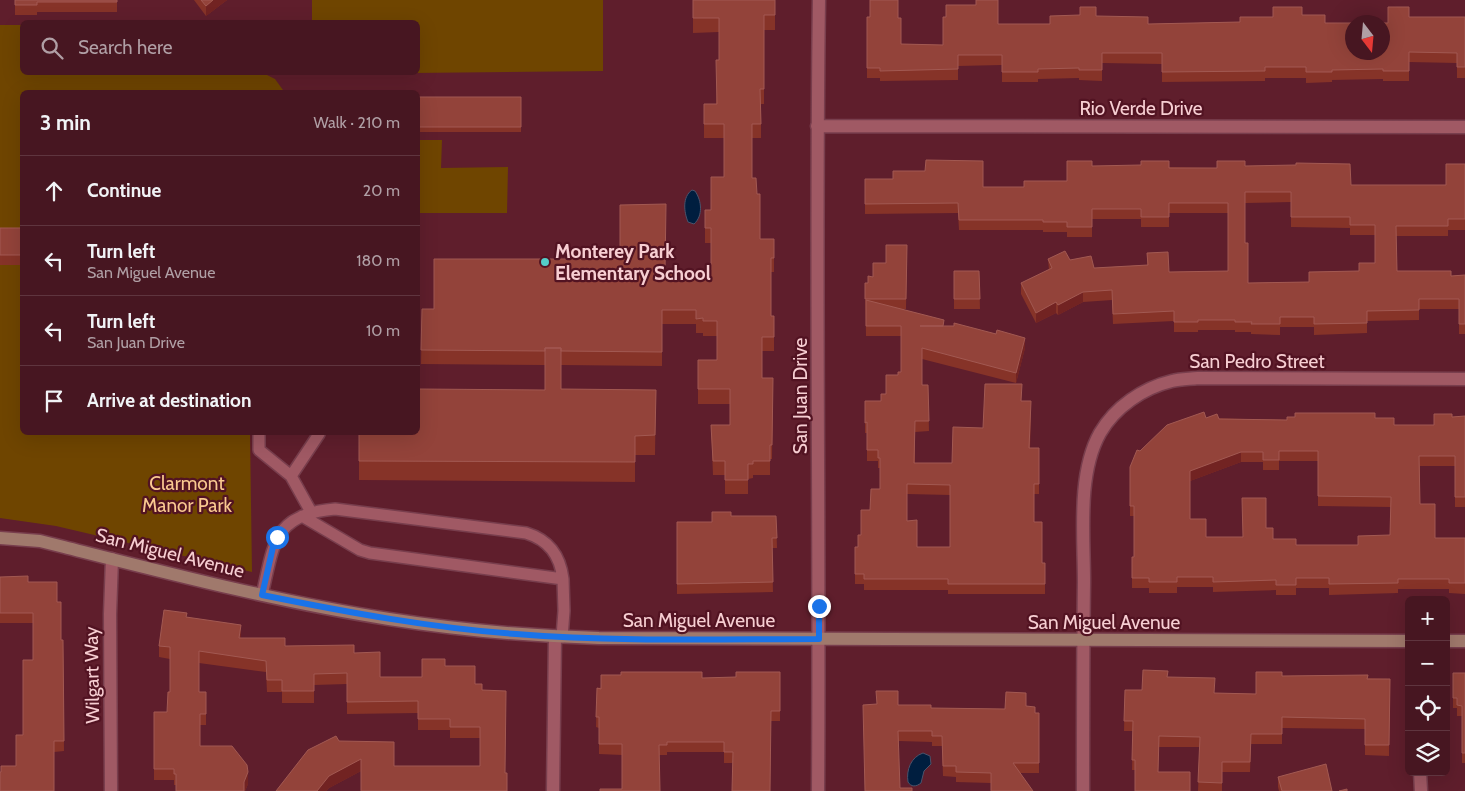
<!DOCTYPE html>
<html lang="en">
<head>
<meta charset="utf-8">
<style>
	body { margin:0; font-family:Cabin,sans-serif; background:#4e1f2a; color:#f1f3f6 }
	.controls { position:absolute; right:15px; bottom:15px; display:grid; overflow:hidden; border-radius:8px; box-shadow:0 5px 20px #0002 }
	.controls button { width:45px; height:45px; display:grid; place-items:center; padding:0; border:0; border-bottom:1px solid #5f353f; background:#471621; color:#f1f3f6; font:25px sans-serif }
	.compass { position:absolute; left:1345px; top:15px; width:45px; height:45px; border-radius:50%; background:#471621; box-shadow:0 5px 20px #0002; rotate:164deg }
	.stop { position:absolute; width:15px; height:15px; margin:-11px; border:4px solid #1a73e8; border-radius:50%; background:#fff }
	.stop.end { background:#1a73e8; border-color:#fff; box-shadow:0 1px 5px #0008 }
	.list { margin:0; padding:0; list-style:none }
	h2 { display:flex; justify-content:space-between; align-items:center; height:65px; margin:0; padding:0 20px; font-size:21px }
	h2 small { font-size:16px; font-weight:400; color:#b09fa5 }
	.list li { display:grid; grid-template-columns:32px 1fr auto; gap:15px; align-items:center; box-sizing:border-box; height:70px; padding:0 20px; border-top:1px solid #5f353f }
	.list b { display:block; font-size:19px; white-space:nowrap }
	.list p { margin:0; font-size:16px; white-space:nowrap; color:#b09fa5 }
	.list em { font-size:16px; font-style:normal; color:#b09fa5 }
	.icon { flex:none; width:28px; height:28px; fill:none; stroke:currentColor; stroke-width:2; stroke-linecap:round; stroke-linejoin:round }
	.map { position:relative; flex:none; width:1465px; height:791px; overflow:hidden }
	.search { position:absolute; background:#471621; box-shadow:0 5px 20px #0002; left:20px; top:20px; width:400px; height:55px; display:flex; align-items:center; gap:12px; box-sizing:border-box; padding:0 18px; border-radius:8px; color:#b09fa5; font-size:19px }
	.panel { position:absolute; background:#471621; box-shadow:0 5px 20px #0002; left:20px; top:90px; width:400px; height:345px; border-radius:8px }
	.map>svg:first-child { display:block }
	.green { fill:#6f4500 }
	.water { fill:#001e3f; stroke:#4a536b }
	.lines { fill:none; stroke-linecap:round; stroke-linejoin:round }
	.lane-casing { stroke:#783e4d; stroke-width:14 }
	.street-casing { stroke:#783e4d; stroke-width:15 }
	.secondary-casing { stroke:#783e4d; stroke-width:15 }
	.lane { stroke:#a05964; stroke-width:11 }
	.street { stroke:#a05964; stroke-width:12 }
	.secondary { stroke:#a0796c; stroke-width:12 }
	.wall { fill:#863328; fill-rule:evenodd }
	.shaded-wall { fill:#722322 }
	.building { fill:#93433a; stroke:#a25952; fill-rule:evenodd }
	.route { stroke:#1a73e8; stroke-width:6 }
	.poi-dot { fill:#54cdc8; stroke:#521322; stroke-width:2 }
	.labels { text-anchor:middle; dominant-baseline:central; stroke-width:4.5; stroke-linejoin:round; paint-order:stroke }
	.street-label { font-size:19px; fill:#f7ced2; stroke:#521322 }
	.poi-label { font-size:19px; font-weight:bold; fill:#f7ced2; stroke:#521322; text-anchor:start }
	.park-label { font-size:19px; fill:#f9c990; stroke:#521322 }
</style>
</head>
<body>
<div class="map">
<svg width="1465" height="791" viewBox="0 0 1465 791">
	<rect width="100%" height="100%" fill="#5f1e2c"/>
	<path class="green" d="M312,0H603V71L312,74V72H418V22H312Z
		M0,25H22V72H261L275,79L283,90L282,92H22V432L250,433L252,572L56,526L0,518Z
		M418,140H442L441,168L508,167L507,213H418Z"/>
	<path class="water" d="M692,190L695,191C702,201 703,216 694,224L688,222C684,212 682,197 692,190Z
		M923,753L930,756L931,764L924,771L921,783C916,787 911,787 908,782C906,770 911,757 923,753Z"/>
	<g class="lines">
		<defs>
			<path id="lane" d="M259,432V450L291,476L311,512
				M291,476L319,434
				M302,516L360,550L370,553L563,579L564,611L562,637
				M262,595C274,544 273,514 335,509L526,533C549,540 560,555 563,579"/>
			<path id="street" d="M817,126L1465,127
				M1420,772L1421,791
				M111,791L110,614L112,559
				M553,791L555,637
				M818,791C820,527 815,264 819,0
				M1083,791C1083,721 1083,652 1084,582C1084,536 1077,474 1100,433C1115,407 1143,388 1172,381C1180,379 1190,379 1198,378L1465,379"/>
			<path id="secondary" d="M0,538L40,541L64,547C171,574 279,602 389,619C459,630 529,636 599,638L1409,641
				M1446,641H1465"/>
		</defs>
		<use href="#lane" class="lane-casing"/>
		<use href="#street" class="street-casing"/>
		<use href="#secondary" class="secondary-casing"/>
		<use href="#lane" class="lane"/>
		<use href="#street" class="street"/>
		<use href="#secondary" class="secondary"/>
	</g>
	<path class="wall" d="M15,0H117V12H37V15H15Z
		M194,0H227L206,16Z
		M693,0H775V30H764V104H761V138H752V178L757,194L760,239H774V272H771V316H774V351H762V378H773L772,459H770V475H753V478L748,479V494H725V475H713L711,425H730V404H698V360H717V336H703V333H696V324H662V366L561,365V389L656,390L655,455H635V482L359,480V432L545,390V365L421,364L422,309H434L665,271L711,270V243H705V210H711L724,177V138H704V104H716L719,60V32L693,33Z
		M1302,15L1325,23H1388L1409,17H1465V78H1457V63L1409,62V81H1383V79L1332,80V82L1306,83V78H1265V81L1162,82V64L1102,63V81L1079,80V78L1038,79V82H1002V65L958,66V80L880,81V78H867V17L898,18L901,44L943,45L998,24H1050L1096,16L1148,24L1240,22L1273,17Z
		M418,97H521V132H418Z
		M1465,164V230H1448V236H1396L1397,271L1451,276L1465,275V334H1459V309H1419V320L1367,321V333L1314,335V327H1280V335L1251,334V332H1235V330H1198V332H1174V321L1113,324L1112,300L1083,302L1058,315L1056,313L1036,323L1021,294V283L1049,270L1048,259L1070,260L1094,268L1147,265V253L1169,272L1228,271V213H1169V227H1141V219H1092V237H1067V232H1043V230H959L958,213L865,214V179L983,187H1024L1067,181L1092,166L1217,168L1245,166L1351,185H1446ZM1291,202V227L1350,228V235H1375V263L1359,271L1309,282L1248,283L1245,243V203Z
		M0,228H22V265H0Z
		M907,245L906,309H902L944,326L1025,348L1016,383L922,359V385H928L929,431L915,432V463H952L983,428L1021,401L1031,411L1030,448H1039V494H1034V522L1042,563H1045V594H948V590H864V584H855V547H858L861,535L880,489V468H878V461H867V433H865V401H881L898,375L901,372V336H866L865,283H868L873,277L886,263ZM907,494L950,495V547H917L907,521Z
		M954,271H979L980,309H954Z
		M1465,416V507H1455V466H1420V504L1435,538H1465V594L1449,593V589H1398V593L1329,595V588H1296V595H1276V590L1213,592V587H1177V593H1149V588H1132V557H1134V516H1130V467L1140,451L1206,418L1287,420L1375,418L1394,425H1434L1452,417ZM1279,461H1318V506L1391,507L1390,535L1358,545H1296L1273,539L1266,528L1242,537H1206L1190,519V481L1241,462H1263V470H1279Z
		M731,516H776L777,548H772L773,592L677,594V522H712Z
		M0,577L28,582L57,602L61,640H63L64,751L54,752L16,766L23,735L33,660V623H0Z
		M187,617L241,636V638L285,646L354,653L380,677H422L445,666L475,684L482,690L505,773L361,771L329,788L326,791H276L339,741L394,766H480V738H450V730H418V713L347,714V684L314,685V703H282V692H267L266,672L199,663V692H206V725H200V746L248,784L245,791H176V785H174V780H154V712H167L170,692V659L159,657V646Z
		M780,672V721H771L732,763H724V752H667V755H659L622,789V755L599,754V728L596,727L597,688L702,678L736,677Z
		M1453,673H1465V763H1462V716H1457V708H1453Z
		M1282,676L1390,679L1389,756L1365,755V729L1282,728V744H1251L1250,772H1222V791H1198L1200,747H1159L1158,772L1190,791L1135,770H1132L1133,731H1124L1125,690H1142L1167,677L1215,693L1256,694Z
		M898,705L931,708L1005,709L1026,706L1035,713H1039V773H1020L991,783L956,782V777L943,776L942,746H932V742L899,741L865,791Z
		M1278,777L1332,791H1279L1278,787Z"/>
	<path class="shaded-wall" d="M213,0H227L206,16V6Z
		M1083,292V302L1058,315V305Z
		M1056,302V313L1036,323V313Z
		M1025,338V348L1016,383V373Z
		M1241,452V462L1190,481V471Z
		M241,625V636L239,650V638Z
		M361,759V771L329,788L326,791H317L329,776Z
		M248,772V784L245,791H244V782Z"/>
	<path class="building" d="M15,0H117V2H37V5H15Z
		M201,0H213L206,6Z
		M693,0H775V15H764V89H760L761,124H752V178H756L757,194H760V239H774V258H771V316H774V337H762V378H773L772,445H770V461H753V464H748V480H725V461H713L711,425H730V389H698V360H717V321H703V318L696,319V310H662V352L561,351V348H545V351L421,350L422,309H434V259H620V205L666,204L665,271L711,270V228H705V210H711V177H724V124H704V104H717L716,60H719V18H693Z
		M870,0H898V18H901V44L943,45V17H946V5H976V0H998V24H1050V16L1080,15V7H1096V16L1148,17V24L1240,22V17H1273V7H1302V15H1325V23H1352V52H1382V23H1388V7H1409V17H1465V67H1457V53L1409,52V71H1383V69L1332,70V72H1306V67H1265V71L1162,72V53H1102V70H1079V68L1038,69V72H1002V55H958V69L880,71V68H867V17H870Z
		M418,97H521V127H418Z
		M926,160L983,161V187H1024V181H1067V161H1092V166L1141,165V161H1169V168H1217V161H1245V166L1296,165V163L1350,164L1351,185H1446V164H1465V219H1448V226H1396L1397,271H1451V276L1465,275V324H1459V299H1419V310L1367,311V323L1314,324V317H1280V324H1251L1252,322H1235V320H1198V322H1174V311L1113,314L1112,290L1083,292L1058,305L1056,302L1036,313L1021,283L1052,268L1048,259L1065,251L1070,260L1091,256L1094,268L1148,265L1147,253L1168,252L1169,272L1228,271V203H1169V217H1141V209H1092V227H1067V222H1043V220H959L958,203L865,204V179H893V171H925ZM1245,192H1291V217H1350V225H1375V263H1359V271L1309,272V282L1248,283V243H1245Z
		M0,228H22V255H0Z
		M886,245H907L906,299H865V283H868V276L873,277V263H886Z
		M954,271H979L980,299H954Z
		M866,300L944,320L943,326H920H954V323L996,334L997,330L1025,338L1016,373L922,348V385H928L929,421H915L914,463H952L953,427L983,428L985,384H1022L1021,401H1031L1029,448H1039V484H1034V522H1042V563H1045V584H948V579H864V574H855V547H858V535H861V510H870L871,489H880V458H878V450H867V422L865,423V401H881V394H886V375H898V372H901V326H866ZM907,484L950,485V547H917V520L907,521Z
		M545,348H561V389L656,390L655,435L635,436V462L359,461V432H418V389L545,390Z
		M1204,412L1206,418L1217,414L1219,419L1287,420V417H1295V413H1375V418H1394V425H1434V414H1452V417L1465,416V497H1455V456H1419L1420,504H1435V538H1465V583H1449V579H1398V583L1329,584V578H1296V585H1276V580L1213,582V577H1177V582H1149V578H1132V557H1134V506H1130V467L1137,450L1140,451L1167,425ZM1279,451H1318V496L1391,497L1390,535L1358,536V545H1296V539H1273V528H1266V498H1242L1243,537H1206V519H1190V471L1241,452H1263V460H1279Z
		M712,512H731V516H776L777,538H772L773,582L677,584V522H712Z
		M28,576V582H57V602H61V640H63L64,741H54V791H0V772H1V766H16V735H23V660H33V613H0V577Z
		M164,610L187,613L186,617L241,625L239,638H285V646L354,645V653L380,652V677H422V659H445V666H475V684H482V690L506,691L505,773H507V791H361V759L329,776L317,791H276L308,750L336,736L339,741L394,742V766H480V727H450V719H418V701L347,702V673L314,674V691H282V680H267L266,661L199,651V692H206V714H200V746H232L247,765L248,772L244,782V791H176V774H174V769H154V712H167L168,692H170V647L159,646Z
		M1143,670L1168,671L1167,677L1215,678L1214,693L1256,694V672H1282V676L1368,675L1367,679H1390L1389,745H1365V719L1282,717V734H1251L1250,762H1222V783L1198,782L1200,737L1159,736L1158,772H1190V791H1135V760H1132L1133,721H1124L1125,690H1142Z
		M621,672H702V678L736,677V672H780V711H771L770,791H732L733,752H724V742H667V745H659L660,791H600V789H622V744H599V717H596L597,688L601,689V675H621Z
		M1453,673H1465V753H1462V706L1457,705V698H1453Z
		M876,691H898V705H931V708L1005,709L1006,692L1026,693V706L1035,707V713H1039V763H1013L1033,791H991V773L956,772V766H943L942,736H932V731H898L900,788H912V791H865L863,705L877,704Z
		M1326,764L1332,791H1282L1278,777Z
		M1347,789V791H1339Z"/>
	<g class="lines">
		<path class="route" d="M277,537L273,547L262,595C346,612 431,628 516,634C617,642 719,639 819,639V606"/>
	</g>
	<circle class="poi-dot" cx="545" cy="262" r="5"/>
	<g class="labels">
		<g class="street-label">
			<text x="1141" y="108">Rio Verde Drive</text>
			<text x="1257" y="361">San Pedro Street</text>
			<text transform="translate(800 396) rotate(-90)">San Juan Drive</text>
			<text transform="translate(170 553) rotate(14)">San Miguel Avenue</text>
			<text x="699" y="620">San Miguel Avenue</text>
			<text x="1104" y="622">San Miguel Avenue</text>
			<text transform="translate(92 675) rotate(-91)">Wilgart Way</text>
		</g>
		<g class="poi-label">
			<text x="555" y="251">Monterey Park<tspan x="555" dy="22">Elementary School</tspan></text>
		</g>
		<g class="park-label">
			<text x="187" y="483">Clarmont<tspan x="187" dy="22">Manor Park</tspan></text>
		</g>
	</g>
</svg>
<div class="controls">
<button>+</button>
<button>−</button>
<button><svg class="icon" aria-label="locate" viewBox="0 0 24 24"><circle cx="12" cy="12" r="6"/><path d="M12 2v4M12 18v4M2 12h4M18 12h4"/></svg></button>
<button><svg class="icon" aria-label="layers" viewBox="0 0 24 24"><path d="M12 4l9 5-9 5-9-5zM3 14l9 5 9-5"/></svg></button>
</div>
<svg class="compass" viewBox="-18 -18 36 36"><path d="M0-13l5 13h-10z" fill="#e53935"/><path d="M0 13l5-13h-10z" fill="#b09fa5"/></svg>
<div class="stop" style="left:277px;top:537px"></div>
<div class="stop end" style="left:819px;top:606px"></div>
<div class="search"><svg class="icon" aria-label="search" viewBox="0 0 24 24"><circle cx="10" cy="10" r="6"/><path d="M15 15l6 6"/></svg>Search here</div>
<section class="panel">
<h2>3 min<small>Walk · 210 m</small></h2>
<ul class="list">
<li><svg class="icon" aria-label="ahead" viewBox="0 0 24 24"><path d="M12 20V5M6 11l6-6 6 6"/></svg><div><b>Continue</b></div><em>20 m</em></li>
<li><svg class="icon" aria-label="left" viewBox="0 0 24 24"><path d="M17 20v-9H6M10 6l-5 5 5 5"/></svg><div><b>Turn left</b><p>San Miguel Avenue</p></div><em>180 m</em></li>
<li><svg class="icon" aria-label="left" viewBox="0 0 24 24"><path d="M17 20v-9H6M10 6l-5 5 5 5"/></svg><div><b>Turn left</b><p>San Juan Drive</p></div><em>10 m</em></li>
<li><svg class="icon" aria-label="arrive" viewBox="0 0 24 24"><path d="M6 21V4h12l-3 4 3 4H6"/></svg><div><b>Arrive at destination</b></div></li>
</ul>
</section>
</div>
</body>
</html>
